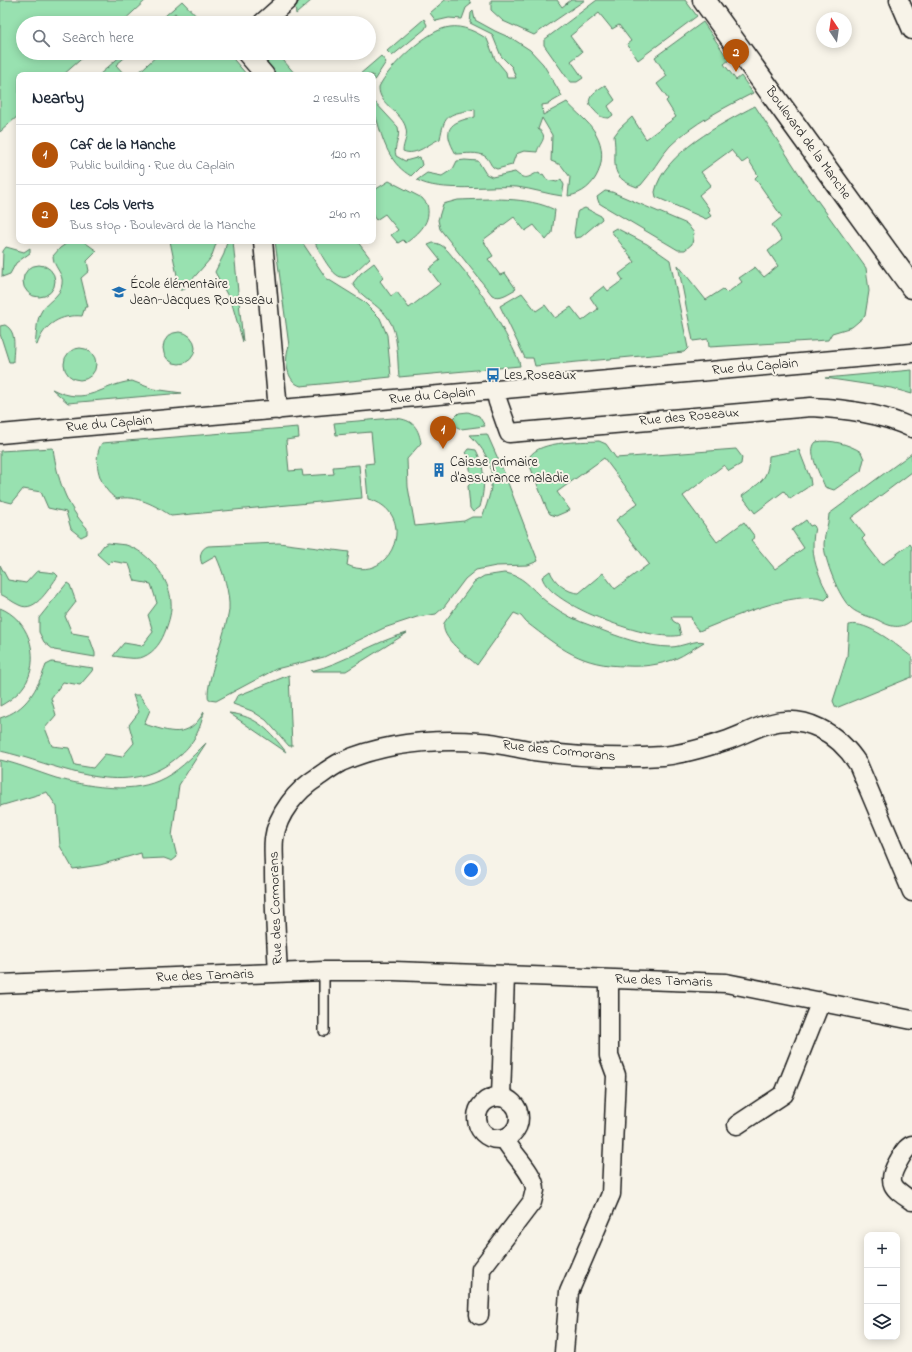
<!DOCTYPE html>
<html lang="en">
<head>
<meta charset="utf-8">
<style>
	body { margin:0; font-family:"Indie Flower",sans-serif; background:#f2f2f3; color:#1f2937 }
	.controls { position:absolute; right:12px; bottom:12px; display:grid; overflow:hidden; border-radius:8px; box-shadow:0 2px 10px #0003 }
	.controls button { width:36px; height:36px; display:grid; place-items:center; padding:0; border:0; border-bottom:1px solid #e0e1e3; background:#fff; color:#1f2937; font:20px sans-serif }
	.compass { position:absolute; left:816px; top:12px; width:36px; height:36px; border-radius:50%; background:#fff; box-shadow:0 2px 10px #0003; rotate:347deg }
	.you { position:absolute; left:471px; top:870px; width:14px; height:14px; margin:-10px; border:3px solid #fff; border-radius:50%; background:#1a73e8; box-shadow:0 0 0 6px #1a73e833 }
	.badge { display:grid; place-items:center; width:26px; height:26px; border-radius:50%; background:#b45309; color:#fff; font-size:13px; font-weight:700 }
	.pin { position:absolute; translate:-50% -33px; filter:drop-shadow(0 1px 2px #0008) }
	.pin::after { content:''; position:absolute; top:21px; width:14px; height:12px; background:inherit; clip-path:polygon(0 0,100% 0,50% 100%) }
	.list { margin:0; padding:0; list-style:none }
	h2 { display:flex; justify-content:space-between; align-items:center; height:52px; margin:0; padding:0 16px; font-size:17px }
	h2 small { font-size:13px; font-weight:400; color:#747a83 }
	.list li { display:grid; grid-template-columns:26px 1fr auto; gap:12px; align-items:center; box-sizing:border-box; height:60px; padding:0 16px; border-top:1px solid #e0e1e3 }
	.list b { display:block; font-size:15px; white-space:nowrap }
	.list p { margin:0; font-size:13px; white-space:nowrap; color:#747a83 }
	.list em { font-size:13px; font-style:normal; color:#747a83 }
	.icon { flex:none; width:22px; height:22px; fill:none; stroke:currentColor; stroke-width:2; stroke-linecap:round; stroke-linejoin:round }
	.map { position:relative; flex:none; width:912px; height:1352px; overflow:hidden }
	.search { position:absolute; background:#fff; box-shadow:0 2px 10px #0003; left:16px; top:16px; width:360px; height:44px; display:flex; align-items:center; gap:10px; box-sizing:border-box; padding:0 14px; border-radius:22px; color:#747a83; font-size:15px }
	.panel { position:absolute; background:#fff; box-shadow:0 2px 10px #0003; left:16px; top:72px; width:360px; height:172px; border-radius:8px }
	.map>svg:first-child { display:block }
	.green { fill:#98e1b0; stroke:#5a7e66 }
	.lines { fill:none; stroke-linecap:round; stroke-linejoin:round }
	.lane-casing { stroke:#1c1c1c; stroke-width:12 }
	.street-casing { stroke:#1c1c1c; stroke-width:21 }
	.secondary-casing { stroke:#1c1c1c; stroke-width:25 }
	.lane { stroke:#f7f3e8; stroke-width:9 }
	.street { stroke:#f7f3e8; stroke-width:18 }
	.secondary { stroke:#f7f3e8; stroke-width:22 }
	.labels { text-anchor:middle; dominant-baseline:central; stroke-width:4; stroke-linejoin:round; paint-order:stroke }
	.street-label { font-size:14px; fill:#1c1c1c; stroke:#f7f3e8 }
	.poi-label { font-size:14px; fill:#1c1c1c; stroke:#f7f3e8; text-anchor:start }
</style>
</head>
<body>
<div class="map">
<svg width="912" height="1352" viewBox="0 0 912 1352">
	<rect width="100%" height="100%" fill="#f7f3e8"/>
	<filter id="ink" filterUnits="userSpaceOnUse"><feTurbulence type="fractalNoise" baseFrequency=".025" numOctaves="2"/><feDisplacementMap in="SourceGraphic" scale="8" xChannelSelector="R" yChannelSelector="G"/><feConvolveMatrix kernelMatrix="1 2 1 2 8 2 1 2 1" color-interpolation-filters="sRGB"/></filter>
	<g filter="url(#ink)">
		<path class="green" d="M0,0H146L121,23H23V53H88L63,75H19V115L0,132Z
			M301,0H312L296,14L295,6Z
			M445,0H469L471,4L466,8L462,19L449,18L436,21L430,13Z
			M491,0H557L562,7L571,0H585L534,35L503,21L491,10Z
			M597,0H685L697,16L638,60L627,44L631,41L619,25L612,29L599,13L570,36L582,52L571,61L583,78L577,82H570L544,45V40Z
			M182,1L203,23H185L175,13L164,23H157Z
			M473,11L475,20L495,31L513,39L530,50L543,64L562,96L548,104L542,105L543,115L567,102C576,113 589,121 596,134C610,158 597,192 568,196L570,177L561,165L551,161L552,135L542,118L538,129C550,137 539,143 537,152L524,151L516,154L512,165L497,169C490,167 491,162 486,157C479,151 464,154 456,154C442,130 448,122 475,117V109C449,115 445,112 440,139C429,143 416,157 403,151C403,144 408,137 406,129C403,112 378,105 379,87C388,67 428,29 450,27C462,25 477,32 487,39L495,59L506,72L507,78H516L512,67L501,56L492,34L470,23L471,13Z
			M424,19L427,25L425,29L392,56L387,51Z
			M703,22L729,60L724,64L736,80L741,76L753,93C724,108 693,123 670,146C659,158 652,173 641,185L637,187C606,176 618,163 614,136L620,128L632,117L646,139L676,117L666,101L668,99L657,84L667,76L655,57Z
			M124,53H130L116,65L125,75H99Z
			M160,53H228L247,75H136Z
			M258,53H277L296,75H277Z
			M381,56L386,62L373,82V75H359Z
			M605,85L615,100L608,106L613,115L609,118C602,118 599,116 595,111C582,100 594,92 605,85Z
			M373,100L398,127C401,138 393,146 396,156L405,161L420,157L422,165L411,176C392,165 385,147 379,127C376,115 373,113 373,100Z
			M755,106L807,186L866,268L869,291L865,316L852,327L832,333L828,340L709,347L708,339L693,341L678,265L706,300L723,289L727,293L742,282L739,278L755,267L764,277L778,266L768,251L782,240L772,225L782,217L755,178L758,175L748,159L742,163L731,150L701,172L711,185L699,195L710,210L708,212L711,216L706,219L656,197L655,192C663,153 723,123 755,106Z
			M465,160L478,161L486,174L492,177L515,172C526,182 529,176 539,172L541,175L543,174L547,180L557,182L561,179L564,185L562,196C547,194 533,189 517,187C489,185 440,193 417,180L427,173L442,176L453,169L457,161Z
			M389,181L422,198L427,204C432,222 419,233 406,243L403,240L398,243L391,235L398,230L385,214L376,220L373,216V191Z
			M605,191L612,192L687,224L694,233L692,244L685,250H678L602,205L599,203L597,197Z
			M458,200C489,199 527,196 555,210L552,233L546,240L534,225L525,231L514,217L483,240L493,256L488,259L500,275L505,273L516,289C508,293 500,300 492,295L440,229L438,220L443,204Z
			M585,208L601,216L602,219L581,237L575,238L574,233L577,213L578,211Z
			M616,228L647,244L670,260L688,348L684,352L535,366L533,358H525L500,306L522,293L536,311L545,305L555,318L571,307L582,321L598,309L590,297L604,286L608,291L623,280L619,274L635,262L611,231Z
			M70,241H83L97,251L87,261L89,271L81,278L88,307H85L82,316C61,314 44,324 37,345L35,344C37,334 36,323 40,314C45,302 61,297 62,284C64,273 53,267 53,256L60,248Z
			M170,241H217L211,258L183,290H180Z
			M227,241H233L243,342L232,304L215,272L224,254Z
			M275,241L302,242L326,278L363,301L380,318L387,335L391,377L301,386C286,382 284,358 289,346Z
			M316,241H344L346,243L348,241H357L370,258C363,264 356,272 349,276C335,285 321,253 316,245Z
			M433,243C444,243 450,254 456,261C483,292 502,325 519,361L520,366L399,377C397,358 399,334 388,318C381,307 355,292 353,283L361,273L374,263L384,277L380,281L391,296L397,292L409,308L440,284L429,269L440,260L428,245Z
			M6,247L24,252L30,248V253L16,263L10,274L2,277L3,251Z
			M23 281a16 16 0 1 1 32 0a16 16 0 1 1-32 0Z
			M5,325C18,332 13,349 13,362H9L0,334V326Z
			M163 348a16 16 0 1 1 32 0a16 16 0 1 1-32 0Z
			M64 364a16 16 0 1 1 32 0a16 16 0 1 1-32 0Z
			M912,370V394L891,388L825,378Z
			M132,381L153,389L182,393L68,403L52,389C88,407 100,385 132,381Z
			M468,412L479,416L485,426L461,429L449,423L459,413Z
			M393,418C411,419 418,425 421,443L407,459L408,487L415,526L464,521L472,517H482C496,483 497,462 470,435L487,434L503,470L538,561L528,565L496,566L476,570L465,579L444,607L436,614L417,617L384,628L324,657L276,669L216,701L209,700C203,689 227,629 229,610C230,592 223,572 216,556L202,564C199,557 200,549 208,546L279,543L349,552L347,565C392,586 420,512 368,499L365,464L374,463L371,432L336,435L334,423Z
			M298,427L299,438L286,440L289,471L302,470L303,476L334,474L333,467L359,465L362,498L171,516C157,506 135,494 117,499C100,490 91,459 102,443Z
			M599,441L606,444L616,458L736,449L742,457L741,464L729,471L724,465L683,496L717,542L744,522L755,537L751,540L775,569L804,548L792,530L806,520L810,526L813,525L815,527C811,548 813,560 821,579C823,585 827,590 829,596L825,600C794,589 730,619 699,631L693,624L691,617H671L673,621L678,624L681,635C654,643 549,606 542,577L550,571C554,582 567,593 579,593L603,573L615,589L649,564L616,520L638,503L604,458L557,492L570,510L556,516L550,514L547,509L528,461C532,440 582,442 599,441Z
			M816,442C830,439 849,444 861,452L864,459L861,471L834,490L825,487C821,476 806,451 816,442Z
			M53,448C57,478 66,506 87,528V534L81,537L71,529L66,512L48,508L41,492L23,489L12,503L0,500V451Z
			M469,449L476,450C486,469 485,488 480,507L473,512L470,508L468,486L472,482L468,455L466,453Z
			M799,450L810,478L811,485L790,499L784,491L755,513L742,496C760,482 768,481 769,456Z
			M912,453V472L851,518L865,536L862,539L882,565L910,544L912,547V620C901,630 890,627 878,620C869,616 859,615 851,608C839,598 824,559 824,544C824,533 829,524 829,514Z
			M108,543C114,544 120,544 126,545C149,552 170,579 171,602C172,611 169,621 166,629C162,641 155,652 143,657C134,660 122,657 113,656L124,643L142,646L153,632L148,615L157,603L151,584L135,581L129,564L111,561L108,564L97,554L104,545Z
			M0,565L8,580L26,583L37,571L55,573L58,576C50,586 36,614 19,605C12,602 7,597 0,594Z
			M504,573C526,575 534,594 551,605C563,614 577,621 592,626C615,636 646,647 671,647C681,647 697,639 704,642C695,647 685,655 675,659C659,665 643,667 627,666C581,666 561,649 526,622L521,616L514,613L477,665C467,656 440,638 444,623L474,582L484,576Z
			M67,583L70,585L76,602L65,616L72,633L89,636L95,653V657L54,650L44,642L39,632V618Z
			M0,608C28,619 40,654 27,681C21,692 11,700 0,706Z
			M849,625C867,620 899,647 912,657V677L836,708L833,701L847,657Z
			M407,633L346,671H311C345,663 373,642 407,633Z
			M52,662L93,668L92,671L80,685L63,682L51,698L56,715L45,728L52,746L69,748L75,765L93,768L105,754L122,757L134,743L129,725L139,712L133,695H139L150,710L144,724C170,732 188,740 204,712C199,734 192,746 174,760C122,801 56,763 0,751V718C27,710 37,689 46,665Z
			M289,675L292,746H289L266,720L252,711L233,704L237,696Z
			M229,713C257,716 270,731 286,752Z
			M206,743L179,785L172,836L177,857L172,861L164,858L142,859L141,853L100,865L73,869L60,846L57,807L47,792L0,806V760C19,764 37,772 56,778C86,786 128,794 158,781C177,773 191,758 206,743Z"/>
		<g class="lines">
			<defs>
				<path id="lane" d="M324,971V1031"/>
				<path id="street" d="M899,0L912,30
					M262,23L288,0
					M246,53L265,75
					M263,241L278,410
					M495,390L498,402L509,433L811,407C846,409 880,413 912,428
					M0,434L912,353
					M278,973C276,937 274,902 274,867C274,858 273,848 274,839C277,814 297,790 318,777C325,772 333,766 341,762C384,743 434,739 480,742C498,743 516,748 534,751C577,757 620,759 663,756C685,754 707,747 728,740C742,735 754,728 768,724C805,713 838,733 858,764L912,892
					M0,984L324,971H394L726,983L912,1020
					M501,1097L505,976
					M477 1118a21 21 0 1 1 42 0a21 21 0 1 1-42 0Z
					M737,1125L784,1094L821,1001
					M912,1145C905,1148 902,1155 898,1162C885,1184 894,1189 912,1201
					M479,1315L481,1269L532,1202C533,1198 534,1194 535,1190C535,1173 511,1153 504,1138
					M564,1352L569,1292L611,1194L616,1075L609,1056V979"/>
				<path id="secondary" d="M704,0L912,287"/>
			</defs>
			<use href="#lane" class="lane-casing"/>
			<use href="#street" class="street-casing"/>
			<use href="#secondary" class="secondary-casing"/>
			<use href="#lane" class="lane"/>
			<use href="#street" class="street"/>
			<use href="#secondary" class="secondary"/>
		</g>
	</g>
	<defs>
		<symbol id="school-bare" viewBox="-9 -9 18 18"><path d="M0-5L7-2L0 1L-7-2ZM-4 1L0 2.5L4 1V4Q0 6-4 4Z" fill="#1f6fb2" stroke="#f7f3e8" stroke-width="2.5" paint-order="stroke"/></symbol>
		<symbol id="bus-bare" viewBox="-9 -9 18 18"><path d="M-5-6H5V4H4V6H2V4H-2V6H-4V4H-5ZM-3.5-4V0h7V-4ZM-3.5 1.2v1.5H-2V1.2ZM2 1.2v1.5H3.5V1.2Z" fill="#1f6fb2" stroke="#f7f3e8" stroke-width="2.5" paint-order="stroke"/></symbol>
		<symbol id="building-bare" viewBox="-9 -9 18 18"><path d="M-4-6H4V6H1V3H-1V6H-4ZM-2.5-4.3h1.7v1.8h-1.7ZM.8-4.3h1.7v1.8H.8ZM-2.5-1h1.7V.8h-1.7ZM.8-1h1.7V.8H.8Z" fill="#1f6fb2" stroke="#f7f3e8" stroke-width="2.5" paint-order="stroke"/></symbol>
	</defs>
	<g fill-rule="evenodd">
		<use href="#school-bare" x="109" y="282" width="20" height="20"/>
		<use href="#bus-bare" x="483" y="365" width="20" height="20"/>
		<use href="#building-bare" x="429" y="460" width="20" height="20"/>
	</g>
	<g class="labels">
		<g class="street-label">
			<text transform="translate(808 143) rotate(54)">Boulevard de la Manche</text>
			<text transform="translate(755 367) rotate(-5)">Rue du Caplain</text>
			<text transform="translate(432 396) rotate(-5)">Rue du Caplain</text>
			<text transform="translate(689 417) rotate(-5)">Rue des Roseaux</text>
			<text transform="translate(109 424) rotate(-5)">Rue du Caplain</text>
			<text transform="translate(559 751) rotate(6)">Rue des Cormorans</text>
			<text transform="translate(276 908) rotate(-92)">Rue des Cormorans</text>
			<text transform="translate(205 976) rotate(-2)">Rue des Tamaris</text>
			<text transform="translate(664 981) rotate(2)">Rue des Tamaris</text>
		</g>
		<g class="poi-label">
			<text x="130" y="284">École élémentaire<tspan x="130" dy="16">Jean-Jacques Rousseau</tspan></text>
			<text x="504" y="375">Les Roseaux</text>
			<text x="450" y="462">Caisse primaire<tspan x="450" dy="16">d'assurance maladie</tspan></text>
		</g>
	</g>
</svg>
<div class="controls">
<button>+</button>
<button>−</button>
<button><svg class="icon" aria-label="layers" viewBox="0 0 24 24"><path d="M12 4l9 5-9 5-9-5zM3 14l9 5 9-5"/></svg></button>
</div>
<svg class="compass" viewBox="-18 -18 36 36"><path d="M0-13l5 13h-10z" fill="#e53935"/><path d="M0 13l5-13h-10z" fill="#747a83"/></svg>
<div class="you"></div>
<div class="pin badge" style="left:443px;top:449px">1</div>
<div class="pin badge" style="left:736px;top:72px">2</div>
<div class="search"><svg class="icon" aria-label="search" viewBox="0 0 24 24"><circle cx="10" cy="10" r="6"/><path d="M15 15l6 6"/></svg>Search here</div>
<section class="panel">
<h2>Nearby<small>2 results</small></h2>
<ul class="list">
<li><span class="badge">1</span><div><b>Caf de la Manche</b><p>Public building · Rue du Caplain</p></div><em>120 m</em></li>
<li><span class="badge">2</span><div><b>Les Cols Verts</b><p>Bus stop · Boulevard de la Manche</p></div><em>240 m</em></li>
</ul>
</section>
</div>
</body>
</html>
